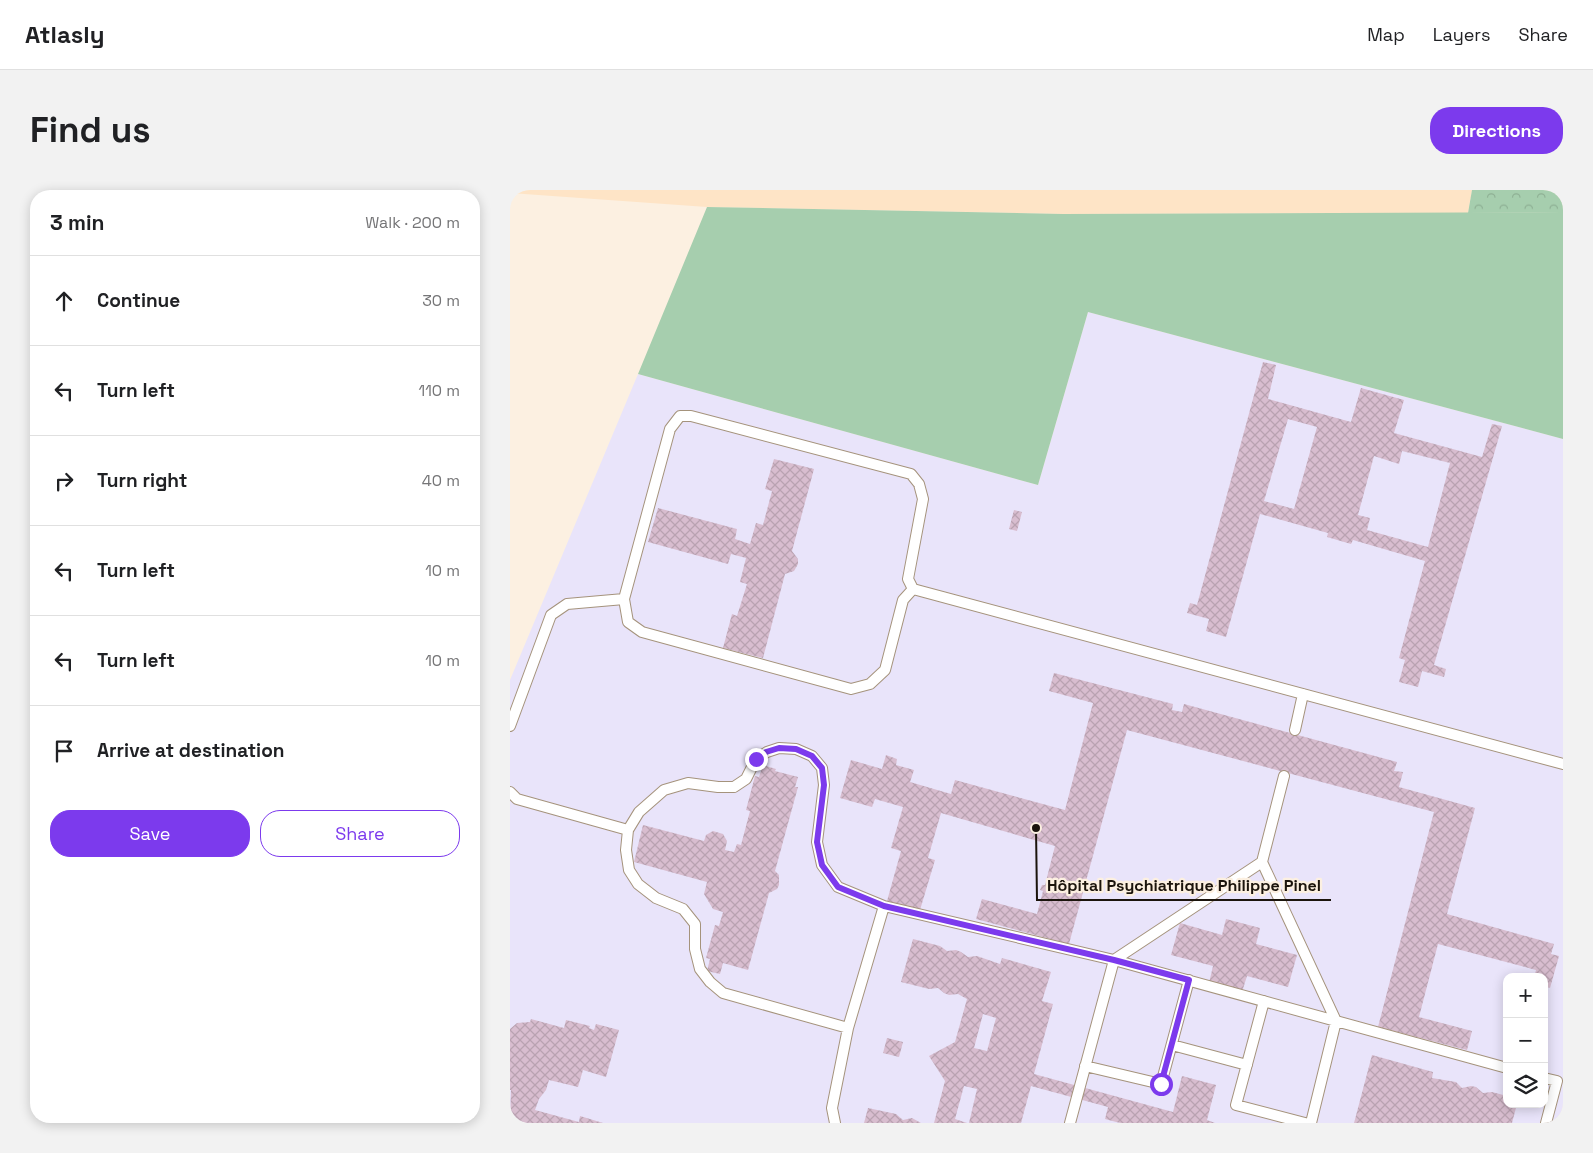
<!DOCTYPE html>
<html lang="en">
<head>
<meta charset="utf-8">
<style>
	body { margin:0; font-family:"Space Grotesk",sans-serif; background:#f2f2f2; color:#202124 }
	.controls { position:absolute; right:15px; bottom:15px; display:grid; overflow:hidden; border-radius:10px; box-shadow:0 2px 12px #0003 }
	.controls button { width:45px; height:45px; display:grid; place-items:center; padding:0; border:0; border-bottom:1px solid #e0e0e0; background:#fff; color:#202124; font:25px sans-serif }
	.stop { position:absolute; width:15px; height:15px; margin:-11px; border:4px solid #7c3aed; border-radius:50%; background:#fff }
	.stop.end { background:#7c3aed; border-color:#fff; box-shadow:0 1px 5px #0008 }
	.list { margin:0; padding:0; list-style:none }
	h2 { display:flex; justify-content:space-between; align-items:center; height:65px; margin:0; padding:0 20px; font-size:21px }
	h2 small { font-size:16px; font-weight:400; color:#757577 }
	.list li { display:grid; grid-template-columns:32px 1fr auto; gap:15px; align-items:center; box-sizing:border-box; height:90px; padding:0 20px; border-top:1px solid #e0e0e0 }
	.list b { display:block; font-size:19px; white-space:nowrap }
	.list em { font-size:16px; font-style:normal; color:#757577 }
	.actions { display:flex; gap:10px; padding:15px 20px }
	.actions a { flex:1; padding:11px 0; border:1px solid #7c3aed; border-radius:20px; text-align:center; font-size:18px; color:#7c3aed }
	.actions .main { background:#7c3aed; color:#fff }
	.icon { flex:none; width:28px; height:28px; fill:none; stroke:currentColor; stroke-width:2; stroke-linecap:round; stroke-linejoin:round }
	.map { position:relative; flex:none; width:1053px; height:933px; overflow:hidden; border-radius:20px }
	header { display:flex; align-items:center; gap:30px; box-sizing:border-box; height:70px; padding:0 25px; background:#fff; border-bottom:1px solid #e0e0e0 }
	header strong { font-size:24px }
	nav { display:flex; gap:28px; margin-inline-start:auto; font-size:18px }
	.intro { display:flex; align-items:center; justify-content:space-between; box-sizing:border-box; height:120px; padding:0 30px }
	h1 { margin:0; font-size:35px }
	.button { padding:12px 22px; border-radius:20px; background:#7c3aed; color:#fff; font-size:18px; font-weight:700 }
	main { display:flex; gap:30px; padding:0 30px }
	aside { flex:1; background:#fff; border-radius:20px; box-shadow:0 2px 12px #0003 }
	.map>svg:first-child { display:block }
	.built { fill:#fee4c6 }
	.medical { fill:#e9e4fa; fill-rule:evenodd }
	.green { fill:#a6ceae }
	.forest { fill:url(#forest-crowns) }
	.building { fill:url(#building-cross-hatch); fill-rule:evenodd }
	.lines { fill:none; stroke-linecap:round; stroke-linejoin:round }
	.lane-casing { stroke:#a5937c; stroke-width:12 }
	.lane { stroke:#fff; stroke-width:10 }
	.route { stroke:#7c3aed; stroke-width:6 }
	.leader { fill:none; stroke:#1b140c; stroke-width:2 }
	.callout-dot { fill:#1b140c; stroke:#fcf0e1; stroke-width:2 }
	.callout-label { font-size:16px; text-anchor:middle; font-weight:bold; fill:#1b140c; stroke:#fcf0e1; stroke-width:4.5; stroke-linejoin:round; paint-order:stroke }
</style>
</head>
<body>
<header>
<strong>Atlasly</strong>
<nav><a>Map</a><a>Layers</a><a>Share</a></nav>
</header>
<div class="intro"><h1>Find us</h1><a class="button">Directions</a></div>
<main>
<aside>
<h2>3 min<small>Walk · 200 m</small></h2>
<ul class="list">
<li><svg class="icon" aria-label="ahead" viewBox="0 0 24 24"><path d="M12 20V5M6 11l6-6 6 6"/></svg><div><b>Continue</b></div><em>30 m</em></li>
<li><svg class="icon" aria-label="left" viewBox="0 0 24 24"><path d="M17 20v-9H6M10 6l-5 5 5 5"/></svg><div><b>Turn left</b></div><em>110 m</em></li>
<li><svg class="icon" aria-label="right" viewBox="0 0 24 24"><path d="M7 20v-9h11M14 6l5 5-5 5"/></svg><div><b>Turn right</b></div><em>40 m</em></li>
<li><svg class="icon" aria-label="left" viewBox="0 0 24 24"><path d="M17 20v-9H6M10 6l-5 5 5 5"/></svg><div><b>Turn left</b></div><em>10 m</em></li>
<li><svg class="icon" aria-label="left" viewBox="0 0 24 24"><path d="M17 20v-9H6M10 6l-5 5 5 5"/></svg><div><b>Turn left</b></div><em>10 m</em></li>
<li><svg class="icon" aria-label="arrive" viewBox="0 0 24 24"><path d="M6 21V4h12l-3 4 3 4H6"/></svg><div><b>Arrive at destination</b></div></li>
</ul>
<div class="actions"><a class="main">Save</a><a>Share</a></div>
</aside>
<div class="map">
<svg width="1053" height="933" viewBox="0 0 1053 933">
	<defs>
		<pattern id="forest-crowns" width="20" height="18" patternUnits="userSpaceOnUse" patternTransform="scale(1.25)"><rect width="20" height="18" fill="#a6ceae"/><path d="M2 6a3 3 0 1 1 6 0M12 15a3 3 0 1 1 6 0" fill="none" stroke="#8eb094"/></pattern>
		<pattern id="building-cross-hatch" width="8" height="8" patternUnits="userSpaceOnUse" patternTransform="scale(1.25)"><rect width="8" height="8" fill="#d8bdcf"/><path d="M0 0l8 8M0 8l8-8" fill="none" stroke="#b9a2b1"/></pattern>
	</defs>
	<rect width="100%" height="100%" fill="#fcf0e1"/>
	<path class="built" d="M0,0H962L958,23L553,24L197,17L0,3Z"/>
	<path class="medical" d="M578,122L1053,249V933H0V490L128,184L528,295ZM997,787H1034V914H997Z"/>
	<path class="green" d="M197,17L553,24L1053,22V249L578,122L528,295L128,184Z"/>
	<path class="forest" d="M962,0H1053V22L958,23Z"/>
	<path class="building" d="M753,172L766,175L758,209L841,232L851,198L894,210L884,243L972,267L982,234L992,236L924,475L936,479L934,487L912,481L908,497L889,492L895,470L889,468L915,371L843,350L841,354L817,347L818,343L750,324L716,447L696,441L699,429L677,423L680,413L687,415ZM778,229L807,237L784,319L754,311ZM892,261L940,273L918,357L857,340L860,328L848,325L864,266L889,274Z
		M264,269L304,279L282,361L288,369V374L284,381L275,384L253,468L213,458L222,424L227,426L237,394L230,392L236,368L221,364L218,374L138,352L148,318L227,339L225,349L240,354L246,333L253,335L262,301L255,299Z
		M504,320L512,322L507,341L499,339Z
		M544,483L663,514L662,520L672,522L674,514L887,572L884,581L893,582L889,597L965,618L937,724L1044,754L1041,764L1049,766L1040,798L1034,796V787H1024L1026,780L928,754L909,827L962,841L957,860L868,837L924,622L617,540L559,754L466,729L472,709L527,724L533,701L530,700L532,695H535L545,656L431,623L418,668L425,670L410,720L377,711L391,661L381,658L393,617L365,609L362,617L330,608L341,570L372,579L376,565L387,569L386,575L404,580L400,592L441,604L445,590L555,620L583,513L539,501Z
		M253,575L266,579L265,581L288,587L285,597H288L265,681L269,685V695L267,699L259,703L238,780L213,773L210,784L197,781L200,769L196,768L205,735L209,736L213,722L203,719L194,704L197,692L124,672L133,635L194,651L196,645L203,641L213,644L217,651L215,660L224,662L227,654L231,655L240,621L236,620L245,586L249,587Z
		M716,729L750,738L746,754L787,765L778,797L737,786L732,802L699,793L703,776L661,765L670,733L712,745Z
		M403,749L430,756L437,761L446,760L451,762L458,767L467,766L490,774L492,768L541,782L532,811L543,814L524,884L663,922L672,886L706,895L697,930L705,933H610L595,929L598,917L521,896L511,933H459L467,899L454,896L445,929L457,933H424L435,891L419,866L445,852L457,809L448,804L439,805L434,803L428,798L419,799L391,792ZM473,824L486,828L477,861L464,858Z
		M21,829L54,838L56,830L80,836L79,838L84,840L86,834L109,840L96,887L73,880L68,897L39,890L36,900L29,909L25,920L69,932L70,926L93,933H0L1,900H0V839L7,833L20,832Z
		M377,848L393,852L389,867L373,863Z
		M862,865L923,882L922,888L946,892L952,898L961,896L966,897L973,903L982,902L997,906V914H1007L1002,933H844Z
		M358,918L386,924L393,930L402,928L411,933H354Z"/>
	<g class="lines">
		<defs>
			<path id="lane" d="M403,399L393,410L375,480L360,494L341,499L132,442L118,432L114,409L160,239L170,226H181L401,284L409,294L413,309L398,389L403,399L1053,574
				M0,536L41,425L57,414L114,409
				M785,540L793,504
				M774,586L752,672L826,831L801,933
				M0,602L7,609L118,640
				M374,716L338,838L213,803L200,792L190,779L185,759V734L173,719L146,708L128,694L119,680L116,660L118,640L129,622L154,600L178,593L208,597H224L236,589L246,569L257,562L269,558L286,559L302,566L312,578L314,595L307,652L312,675L328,697L374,716L604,770L997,878
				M754,811L726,915L795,933
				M662,855L737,875
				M575,876L651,894L679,790
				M1034,888L1047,891L1036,933
				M325,933L322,918L338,838
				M560,933L604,770L752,672"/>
		</defs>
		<use href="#lane" class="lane-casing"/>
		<use href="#lane" class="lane"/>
	</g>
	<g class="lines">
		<path class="route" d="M246,569L256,562L269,558L286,559L302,566L312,578L314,595L307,652L312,675L328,697L374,716L604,770L679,790L651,894"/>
	</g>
	<path class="leader" d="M526 638L527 710H821"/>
	<circle class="callout-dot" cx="526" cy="638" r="5"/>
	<g class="callout-label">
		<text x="674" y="701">Hôpital Psychiatrique Philippe Pinel</text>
	</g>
</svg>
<div class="controls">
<button>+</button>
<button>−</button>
<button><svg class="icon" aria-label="layers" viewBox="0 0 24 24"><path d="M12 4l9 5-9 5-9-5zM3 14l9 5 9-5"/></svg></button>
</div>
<div class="stop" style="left:651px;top:894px"></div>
<div class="stop end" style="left:246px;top:569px"></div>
</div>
</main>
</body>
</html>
